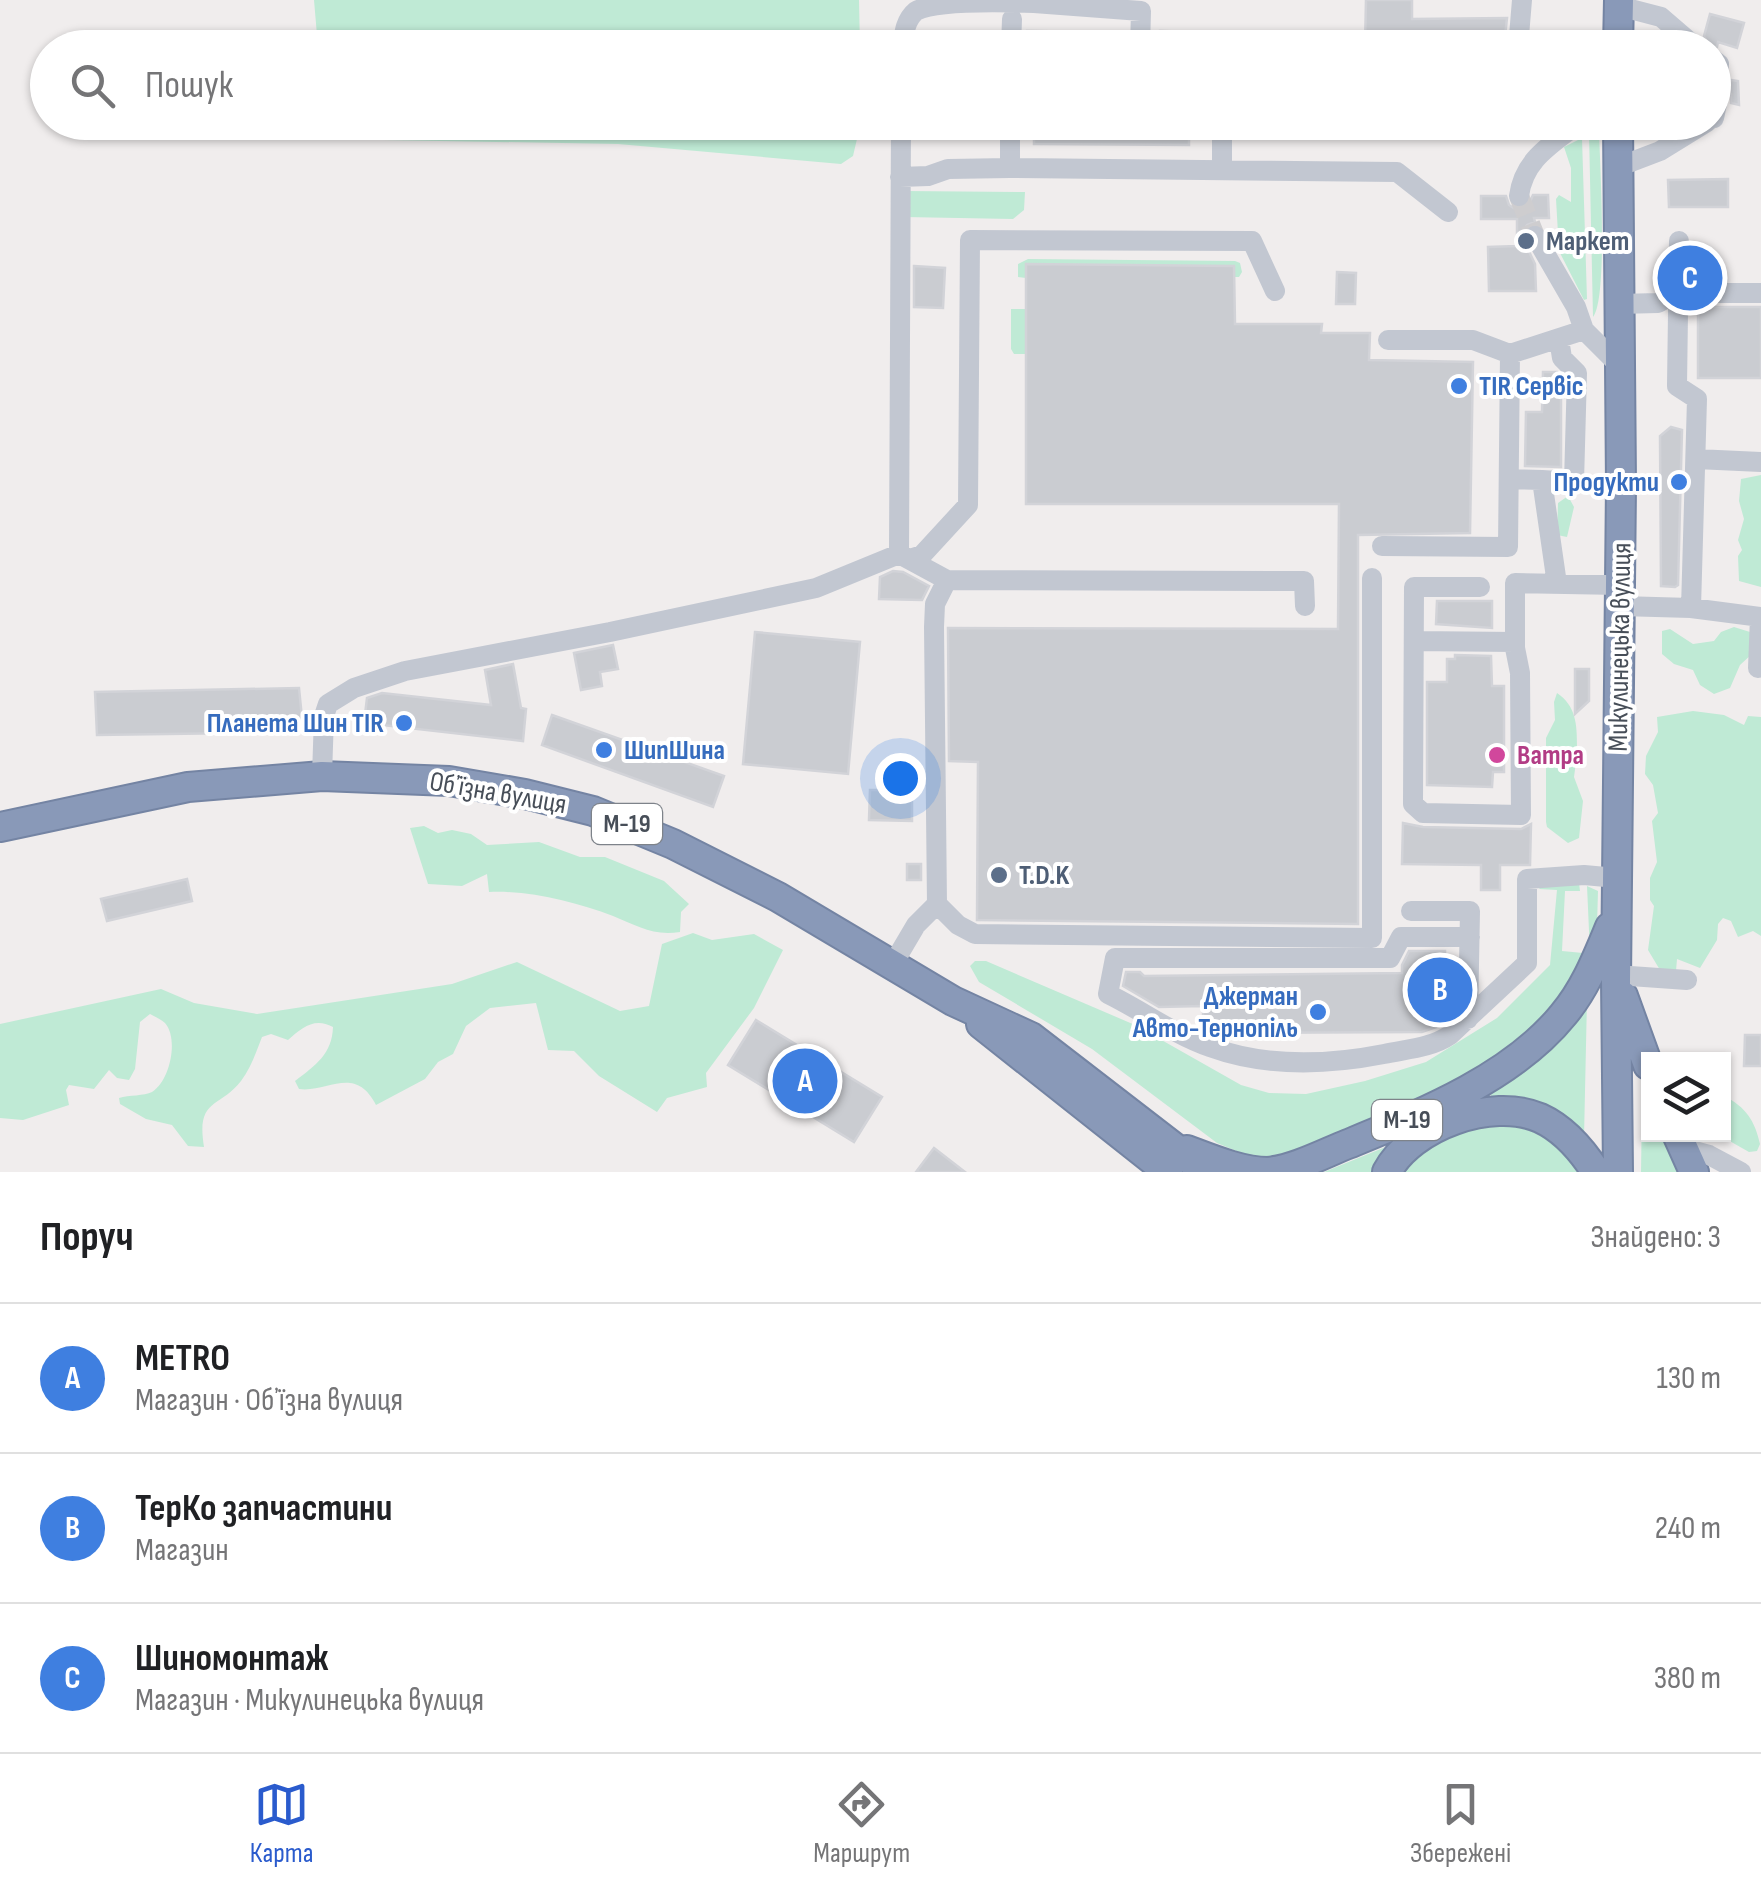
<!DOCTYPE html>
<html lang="uk">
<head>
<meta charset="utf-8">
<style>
	body { margin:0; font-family:"Sofia Sans Condensed",sans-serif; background:#f6f6f6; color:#202124 }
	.controls { position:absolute; right:30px; bottom:30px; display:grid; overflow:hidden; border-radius:0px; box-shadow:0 2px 8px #0004 }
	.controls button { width:90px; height:90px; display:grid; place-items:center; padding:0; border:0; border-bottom:2px solid #e0e0e0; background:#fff; color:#202124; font:50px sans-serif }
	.you { position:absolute; left:900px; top:778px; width:35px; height:35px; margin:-25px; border:8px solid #fff; border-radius:50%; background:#1a73e8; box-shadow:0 0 0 15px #1a73e833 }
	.badge { display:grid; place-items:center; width:65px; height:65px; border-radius:50%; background:#2a5bcd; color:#fff; font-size:32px; font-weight:700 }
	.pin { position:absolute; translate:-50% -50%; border:5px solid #fff; box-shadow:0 2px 10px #0006 }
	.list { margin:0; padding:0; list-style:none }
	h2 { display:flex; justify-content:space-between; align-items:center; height:130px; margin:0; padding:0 40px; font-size:42px }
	h2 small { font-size:32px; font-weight:400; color:#757577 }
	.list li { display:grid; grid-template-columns:65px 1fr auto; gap:30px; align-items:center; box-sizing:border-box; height:150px; padding:0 40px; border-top:2px solid #e0e0e0 }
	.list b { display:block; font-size:38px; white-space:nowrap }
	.list p { margin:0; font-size:32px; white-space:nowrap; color:#757577 }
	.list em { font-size:32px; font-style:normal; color:#757577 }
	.icon { flex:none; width:55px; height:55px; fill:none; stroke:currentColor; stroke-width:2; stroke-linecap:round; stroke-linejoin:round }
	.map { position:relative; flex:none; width:1761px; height:1172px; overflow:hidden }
	.search { position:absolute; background:#fff; box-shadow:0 2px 8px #0004; left:30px; right:30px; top:30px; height:110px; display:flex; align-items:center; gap:25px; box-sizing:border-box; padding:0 35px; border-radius:55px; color:#757577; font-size:38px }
	.sheet { height:580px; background:#fff }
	nav { display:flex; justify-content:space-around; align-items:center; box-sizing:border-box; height:140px; border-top:2px solid #e0e0e0; background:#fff; font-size:28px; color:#757577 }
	nav a { display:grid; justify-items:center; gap:5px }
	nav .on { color:#2a5bcd }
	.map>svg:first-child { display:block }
	.green { fill:#bfead5 }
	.building { fill:#caccd1; stroke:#d2d3d8; stroke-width:2.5 }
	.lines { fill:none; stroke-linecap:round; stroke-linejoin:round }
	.minor-tunnel { stroke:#cecdcf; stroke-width:20; stroke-dasharray:20 10; stroke-linecap:butt }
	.highway-casing { stroke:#7484a3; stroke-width:32 }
	.minor { stroke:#c2c7d1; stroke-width:20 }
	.highway { stroke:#8999b8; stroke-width:28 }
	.service-dot { fill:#5c6f8a; stroke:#fff; stroke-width:4 }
	.shop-dot { fill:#3f7fe0; stroke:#fff; stroke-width:4 }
	.hotel-dot { fill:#d1479c; stroke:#fff; stroke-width:4 }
	.labels { text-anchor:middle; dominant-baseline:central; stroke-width:8; stroke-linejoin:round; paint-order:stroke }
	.shield { fill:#fff; stroke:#7e838a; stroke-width:2.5 }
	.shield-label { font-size:25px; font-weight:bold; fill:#474e58 }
	.service-label { font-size:28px; font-weight:bold; fill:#4e5e75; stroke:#fff; text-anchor:start }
	.shop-label { font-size:28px; font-weight:bold; fill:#366cbe; stroke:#fff; text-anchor:end }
	.street-label { font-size:28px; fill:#474e58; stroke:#fff }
	.hotel-label { font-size:28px; font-weight:bold; fill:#b23c85; stroke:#fff; text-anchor:start }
</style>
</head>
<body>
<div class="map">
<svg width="1761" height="1172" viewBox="0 0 1761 1172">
	<rect width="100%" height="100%" fill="#f0eded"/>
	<path class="green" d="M314,0H859L860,47H318Z
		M861,122L853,156L841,164L618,144L326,139L324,123Z
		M1593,127L1599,132C1600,164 1608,299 1593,317L1589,132Z
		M1582,138L1587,299L1584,300L1559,251L1556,199L1559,195L1571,202V168L1564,147Z
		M904,191L1025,192L1024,210L1013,219L904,217Z
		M1028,259L1235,261L1240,263L1242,272L1239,277H1234V266L1027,264L1026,278L1018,277V264Z
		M1011,309H1026V354H1014L1011,349Z
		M1761,475V587L1739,581L1738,556L1742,550L1738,540L1744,519L1739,501L1741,479Z
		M1568,496L1574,507L1567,537L1557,535L1558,503Z
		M1734,627L1750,632L1752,654L1740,665L1730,688L1714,694L1700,685L1693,670L1674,664L1662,654V631L1670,629L1693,644L1714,641L1721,632Z
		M1557,693C1576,706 1577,724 1577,746L1572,751L1576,762L1574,777L1583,801L1579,838L1568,843L1547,827L1546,822V738L1555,720L1554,702Z
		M1693,711L1724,715L1744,725L1748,716L1761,717V936L1753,931L1738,937L1731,921L1723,918L1718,924L1717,940L1700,968L1677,959L1676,971L1663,975L1648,950L1654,906L1650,900V878L1657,862L1652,821L1658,813L1653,785L1645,774L1646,756L1658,732L1657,717Z
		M424,826L438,833L452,830L471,834L487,845L539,842L580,857H605L664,881L689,904L681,912L680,932C652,936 638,926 613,916C576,902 529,890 489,892L487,874L462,886L428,884L410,828Z
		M1544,883H1579L1580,891H1565L1562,951L1583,953V967L1560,999L1525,1037L1488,1062L1432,1094L1298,1152L1271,1158L1246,1155L1217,1143L1092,1049L979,982L970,966L975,961H986L1135,1025L1241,1085L1269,1093L1306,1094L1365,1081L1426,1062L1497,1018L1550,965L1557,890L1539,889Z
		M1587,886L1598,891L1597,926L1590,953Z
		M693,933L712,940L754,934L783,950L754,1008L706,1073L707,1087L667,1098L657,1112L599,1076L574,1051L548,1050L536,1003L490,1008L466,1026L453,1054L438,1062L425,1079L376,1105C355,1064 328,1093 299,1089L295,1081C316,1065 332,1054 333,1027C314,1017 302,1028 288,1040L271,1034L262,1037C256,1052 251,1068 241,1081C219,1109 196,1098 204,1147L188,1146L172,1125L146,1119L120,1104L119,1098C129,1095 144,1096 152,1092C170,1081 179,1039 165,1023C161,1019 155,1017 150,1014L140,1022L135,1069L129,1080L117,1078L109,1070L94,1089L69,1085L66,1090L69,1105L23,1120L0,1118V1024L161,989L194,1003L257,1014L452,984L517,962L620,1011L649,1006L662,944Z
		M1587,999L1584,1138L1492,1099L1489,1089Z
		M1724,1096C1746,1107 1755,1121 1760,1144L1757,1151L1749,1152L1719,1135L1724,1134Z
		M1642,1105L1648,1106V1134L1666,1135L1683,1172H1641Z
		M1506,1121L1551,1135L1587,1172H1398C1431,1140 1461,1129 1506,1121Z
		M1388,1146L1374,1172H1324Z"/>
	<path class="building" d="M1366,0H1412V19L1507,18L1504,46L1365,45Z
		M1710,14L1744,23L1737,48L1718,42L1717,47H1710L1704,36Z
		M1027,31L1121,32V48H1027Z
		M1160,31L1207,32V48H1160Z
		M1731,80L1738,81L1739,105L1731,103V94L1725,88Z
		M1034,122H1189V145L1034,144Z
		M1728,179V207H1669L1668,180Z
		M1533,195H1548L1549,218H1534L1535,222L1527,225L1521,235L1535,264L1536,291H1489L1488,247L1517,246V219H1481V196H1506L1509,205L1517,210L1528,206Z
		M1026,264L1234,266L1235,324H1322L1321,333H1370L1369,360L1473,362L1470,533L1358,535V924L977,920L978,762L949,761L948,628L1338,629L1339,504H1026Z
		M914,266L945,268L943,308L914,307Z
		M1337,272L1356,273L1355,304H1336Z
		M1698,307H1761V378H1698Z
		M1543,372H1557L1561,376V467L1525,466L1526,412H1542Z
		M1671,427L1682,430L1678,585L1675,587L1661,586L1660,436Z
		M893,571L903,572L929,586L922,600L879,599L880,577Z
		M1437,601H1492V628L1436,624Z
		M755,632L860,642L848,774L743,764Z
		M613,645L618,669L600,672L602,686L581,690L574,653Z
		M1455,655L1491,656L1492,686H1504V772H1493L1492,787L1427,785V682H1447V659H1455Z
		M513,664L521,708L526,709L523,741L364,723L367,698L382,693L491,705L485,670Z
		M1575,669H1589V701L1575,714Z
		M299,688L303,728L238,733L97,735L95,692Z
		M552,715L724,776L713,807L542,745Z
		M870,790H912V821L869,820Z
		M1403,823L1423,827L1521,829L1531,824L1530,865H1500V890H1481V865L1402,864Z
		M907,864H921V880H907Z
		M187,879L192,901L107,921L101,899Z
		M1409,951H1445L1446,1005H1436V1027L1422,1032L1212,1033L1203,1030V1006L1159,1007L1123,986L1126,972H1140L1144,976L1402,973V965Z
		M756,1020L882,1097L854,1142L728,1065Z
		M1745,1035H1761V1066H1744Z
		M934,1148L965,1172H916Z"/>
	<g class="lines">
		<path class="minor-tunnel" d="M1519,196L1535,236"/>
		<defs>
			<path id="highway" d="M1618,48L1619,0
				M0,827L188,787L322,776L449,781L525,794L593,811L673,844L778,897L953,1001L1031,1037L1206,1172
				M1623,996L1648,1065
				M981,1024L1168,1172
				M1677,1134L1694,1172
				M1187,1150C1211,1159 1242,1172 1268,1172C1295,1169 1323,1154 1348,1144C1421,1114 1512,1078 1563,1015C1585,989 1597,958 1610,927
				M1387,1172C1411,1126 1492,1097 1540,1118C1564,1129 1582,1150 1596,1172
				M1618,1172L1616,980L1621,485L1618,122"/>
		</defs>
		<use href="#highway" class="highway-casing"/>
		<path class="minor" d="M1034,3L1141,11L1140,48
			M1619,6L1661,17L1697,48
			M902,48C904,34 905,20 916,11C937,0 1005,2 1034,3V0
			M1011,48L1012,19
			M1518,48L1522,0
			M1714,60L1719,64L1718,76
			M1714,118L1718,99
			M1010,122V168
			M1222,122V169
			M1618,167L1660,151L1707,122
			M900,177L928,176L948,169L1010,168L1397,172L1448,212
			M1519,196C1524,158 1553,144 1580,122
			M1535,236L1576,307L1584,330L1619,365
			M1679,241L1677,386L1697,399L1691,608
			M1619,304L1658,303L1677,293H1761
			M1388,340H1473L1510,354L1584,330
			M1696,459L1761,462
			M1509,479L1542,480L1557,584
			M1542,480L1574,482L1577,373L1562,358L1559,339
			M1382,546L1508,547L1510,354
			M899,554L901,122
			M910,559L922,555L968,505L970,240L1252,241L1275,291
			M1480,587H1414L1413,804L1423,813L1521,815L1520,673L1515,648V583L1620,585
			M1620,606L1691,608L1761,617
			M1414,641L1515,642
			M1758,668L1760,617
			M322,776L324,716L328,704L354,688L405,671L610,632L816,588L899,554L947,580L1304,581L1305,606
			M937,904L958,925L975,934L1372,938V578
			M1411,911H1470L1468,1019
			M1470,937H1401L1390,958H1115L1108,994C1141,1010 1175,1035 1210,1047C1265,1067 1328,1065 1384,1054C1407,1049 1431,1048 1450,1035L1527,963V879L1584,875L1617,878
			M893,964L916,925L937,904L934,627L935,604L947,580
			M1616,975L1687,980
			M1683,1148L1709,1155L1741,1172"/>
		<use href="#highway" class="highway"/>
	</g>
	<g class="service-dot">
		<circle cx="1526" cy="241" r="10"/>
		<circle cx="999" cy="875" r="10"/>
	</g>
	<g class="shop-dot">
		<circle cx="1459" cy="386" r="10"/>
		<circle cx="1679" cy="482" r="10"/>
		<circle cx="404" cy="723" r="10"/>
		<circle cx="604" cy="750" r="10"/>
		<circle cx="1318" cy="1012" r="10"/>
	</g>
	<circle class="hotel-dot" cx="1497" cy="755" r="10"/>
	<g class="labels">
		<g class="shield">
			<rect x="592" y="804" width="70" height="40" rx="8"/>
			<rect x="1372" y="1100" width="70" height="40" rx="8"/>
		</g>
		<g class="shield-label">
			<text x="627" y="824">М-19</text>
			<text x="1407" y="1120">М-19</text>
		</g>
		<g class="service-label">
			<text x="1546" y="241">Маркет</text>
			<text x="1019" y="875">T.D.K</text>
		</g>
		<g class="shop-label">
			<text x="1479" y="386" text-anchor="start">TIR Сервіс</text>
			<text x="1659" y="482">Продукти</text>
			<text x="384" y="723">Планета Шин TIR</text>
			<text x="624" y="750" text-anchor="start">ШипШина</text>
			<text x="1298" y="996">Джерман<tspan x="1298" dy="32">Авто-Тернопіль</tspan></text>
		</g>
		<g class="street-label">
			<text transform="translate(1620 647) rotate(-89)">Микулинецька вулиця</text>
			<text transform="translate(498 793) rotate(10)">Обʼїзна вулиця</text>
		</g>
		<g class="hotel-label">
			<text x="1517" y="755">Ватра</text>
		</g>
	</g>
</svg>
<div class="controls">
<button><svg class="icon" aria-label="layers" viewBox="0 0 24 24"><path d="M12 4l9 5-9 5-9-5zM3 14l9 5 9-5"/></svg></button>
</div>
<div class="you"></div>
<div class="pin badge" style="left:805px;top:1081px;background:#3f7fe0">A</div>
<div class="pin badge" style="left:1440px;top:990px;background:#3f7fe0">B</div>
<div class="pin badge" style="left:1690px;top:278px;background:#3f7fe0">C</div>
<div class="search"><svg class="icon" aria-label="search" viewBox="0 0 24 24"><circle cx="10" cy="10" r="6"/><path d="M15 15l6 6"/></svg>Пошук</div>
</div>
<section class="sheet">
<h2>Поруч<small>Знайдено: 3</small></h2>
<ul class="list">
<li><span class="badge" style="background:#3f7fe0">A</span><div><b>METRO</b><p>Магазин · Обʼїзна вулиця</p></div><em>130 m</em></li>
<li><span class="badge" style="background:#3f7fe0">B</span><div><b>ТерКо запчастини</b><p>Магазин</p></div><em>240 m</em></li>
<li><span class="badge" style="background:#3f7fe0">C</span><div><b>Шиномонтаж</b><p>Магазин · Микулинецька вулиця</p></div><em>380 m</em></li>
</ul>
</section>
<nav>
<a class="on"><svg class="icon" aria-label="map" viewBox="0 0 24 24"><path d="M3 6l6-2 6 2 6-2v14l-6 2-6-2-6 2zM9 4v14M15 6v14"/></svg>Карта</a>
<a><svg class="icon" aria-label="directions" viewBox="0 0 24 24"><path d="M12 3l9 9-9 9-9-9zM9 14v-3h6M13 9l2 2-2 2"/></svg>Маршрут</a>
<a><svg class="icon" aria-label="saved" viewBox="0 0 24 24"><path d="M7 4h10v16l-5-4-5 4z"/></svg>Збережені</a>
</nav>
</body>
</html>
